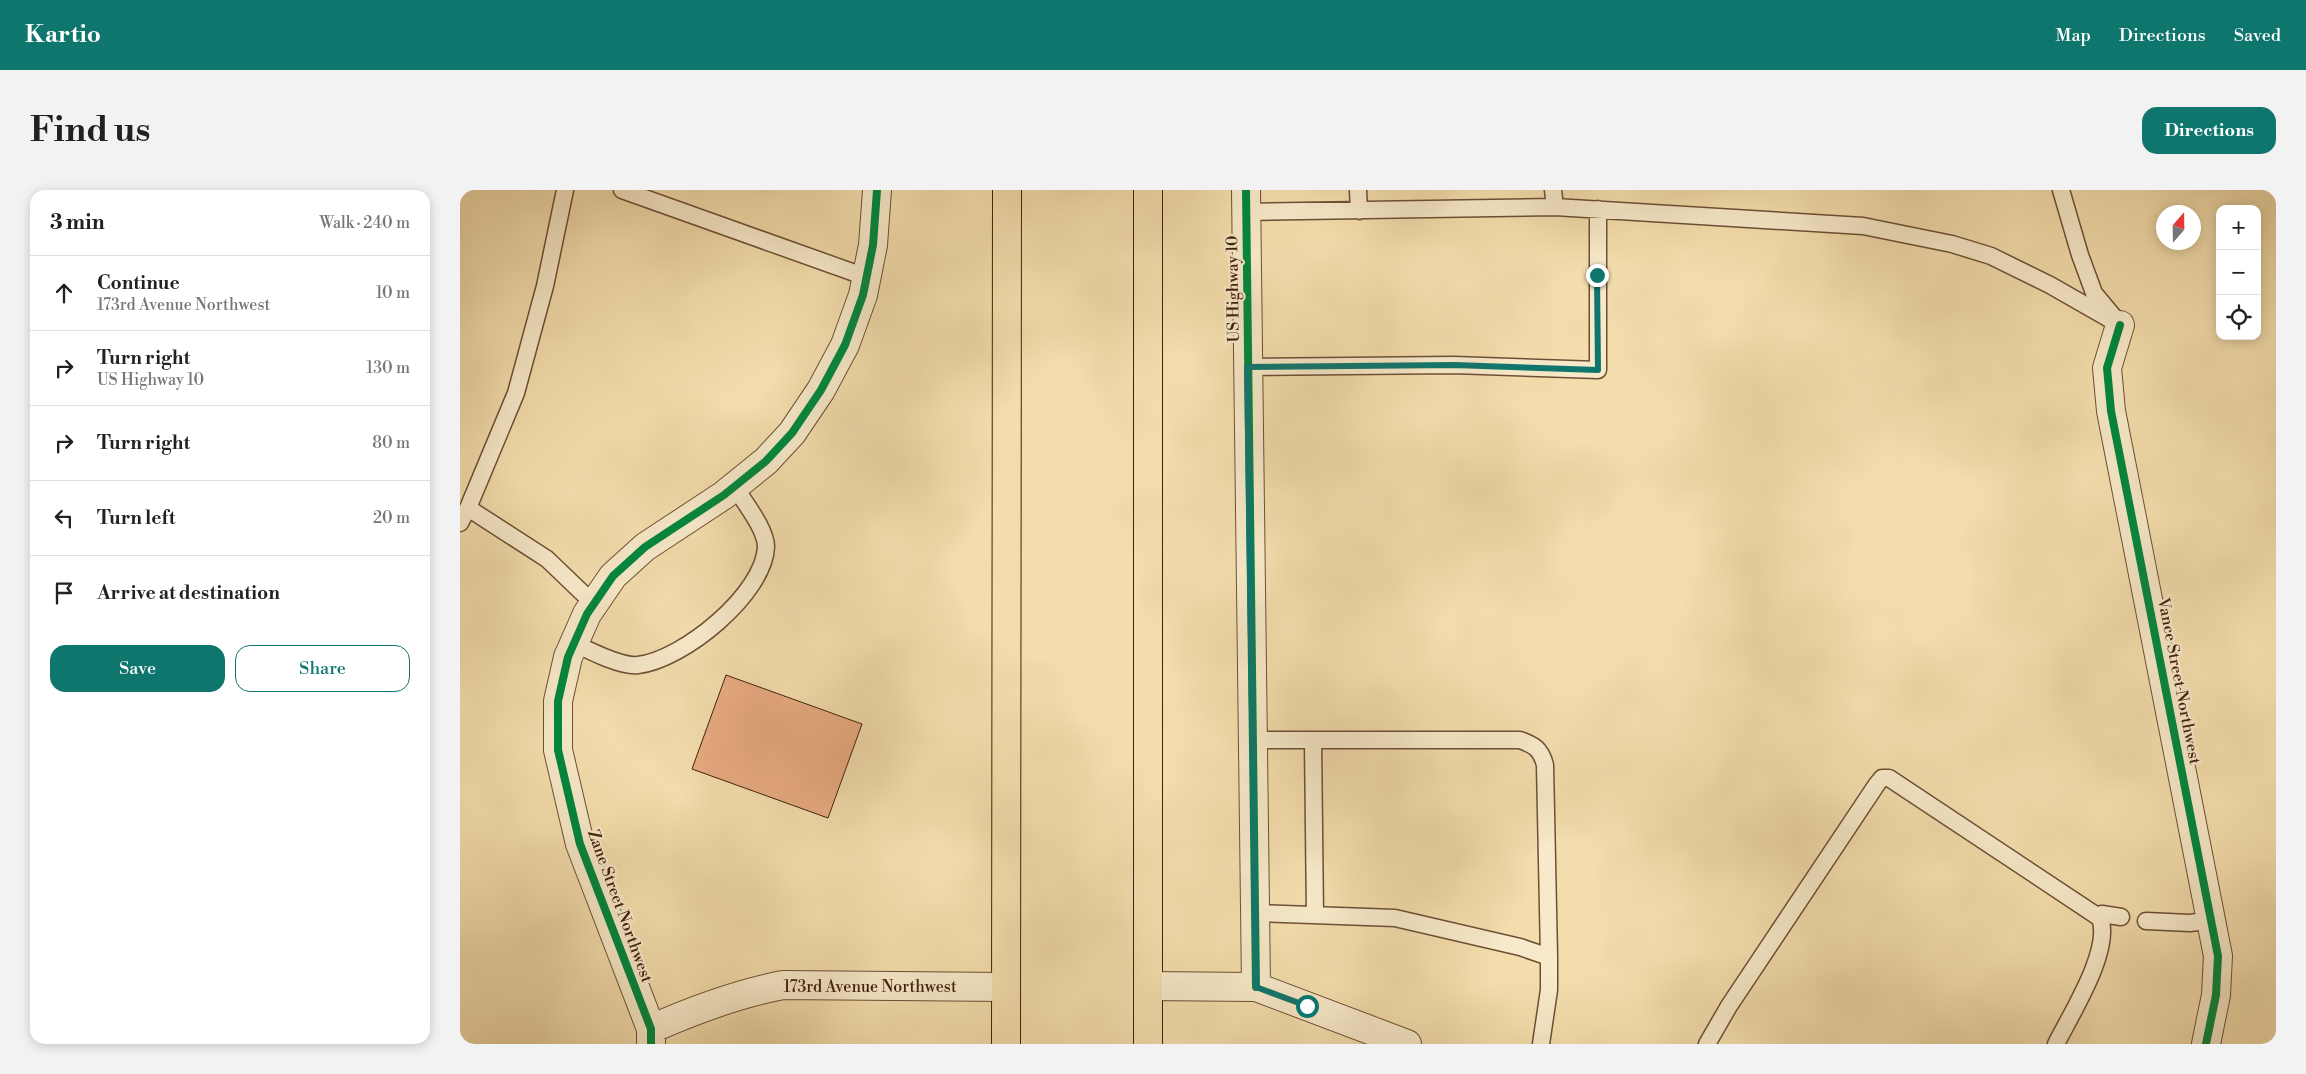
<!DOCTYPE html>
<html lang="en">
<head>
<meta charset="utf-8">
<style>
	body { margin:0; font-family:"Libre Bodoni",serif; background:#f2f2f2; color:#202124 }
	.controls { position:absolute; right:15px; top:15px; display:grid; overflow:hidden; border-radius:10px; box-shadow:0 2px 12px #0003 }
	.controls button { width:45px; height:45px; display:grid; place-items:center; padding:0; border:0; border-bottom:1px solid #e0e0e0; background:#fff; color:#202124; font:25px sans-serif }
	.compass { position:absolute; left:1696px; top:15px; width:45px; height:45px; border-radius:50%; background:#fff; box-shadow:0 2px 12px #0003; rotate:20deg }
	.stop { position:absolute; width:15px; height:15px; margin:-11px; border:4px solid #0f766e; border-radius:50%; background:#fff }
	.stop.end { background:#0f766e; border-color:#fff; box-shadow:0 1px 5px #0008 }
	.list { margin:0; padding:0; list-style:none }
	h2 { display:flex; justify-content:space-between; align-items:center; height:65px; margin:0; padding:0 20px; font-size:21px }
	h2 small { font-size:16px; font-weight:400; color:#757577 }
	.list li { display:grid; grid-template-columns:32px 1fr auto; gap:15px; align-items:center; box-sizing:border-box; height:75px; padding:0 20px; border-top:1px solid #e0e0e0 }
	.list b { display:block; font-size:19px; white-space:nowrap }
	.list p { margin:0; font-size:16px; white-space:nowrap; color:#757577 }
	.list em { font-size:16px; font-style:normal; color:#757577 }
	.actions { display:flex; gap:10px; padding:15px 20px }
	.actions a { flex:1; padding:11px 0; border:1px solid #0f766e; border-radius:15px; text-align:center; font-size:18px; color:#0f766e }
	.actions .main { background:#0f766e; color:#fff }
	.icon { flex:none; width:28px; height:28px; fill:none; stroke:currentColor; stroke-width:2; stroke-linecap:round; stroke-linejoin:round }
	.map { position:relative; flex:none; width:1816px; height:854px; overflow:hidden; border-radius:15px }
	header { display:flex; align-items:center; gap:30px; box-sizing:border-box; height:70px; padding:0 25px; background:#0f766e; color:#fff }
	header strong { font-size:24px }
	nav { display:flex; gap:28px; margin-inline-start:auto; font-size:18px }
	.intro { display:flex; align-items:center; justify-content:space-between; box-sizing:border-box; height:120px; padding:0 30px }
	h1 { margin:0; font-size:35px }
	.button { padding:12px 22px; border-radius:15px; background:#0f766e; color:#fff; font-size:18px; font-weight:700 }
	main { display:flex; gap:30px; padding:0 30px }
	aside { flex:1; background:#fff; border-radius:15px; box-shadow:0 2px 12px #0003 }
	.map>svg:first-child { display:block }
	.building { fill:#e9ab81; stroke:#41200e }
	.lines { fill:none; stroke-linecap:round; stroke-linejoin:round }
	.service-casing { stroke:#6e4f36; stroke-width:19 }
	.minor-casing { stroke:#6e4f36; stroke-width:30 }
	.trunk-casing { stroke:#41200e; stroke-width:30 }
	.service { stroke:#f7e9c9; stroke-width:16 }
	.minor { stroke:#f7e9c9; stroke-width:28 }
	.trunk { stroke:#f3ddac; stroke-width:28 }
	.cycleway-casing { stroke:#f7e9c9; stroke-width:11 }
	.cycleway { stroke:#00873e; stroke-width:8 }
	.route { stroke:#0f766e; stroke-width:6 }
	.labels { text-anchor:middle; dominant-baseline:central; stroke-width:4.5; stroke-linejoin:round; paint-order:stroke }
	.street-label { font-size:16px; fill:#41200e; stroke:#f7e9c9 }
</style>
</head>
<body>
<header>
<strong>Kartio</strong>
<nav><a>Map</a><a>Directions</a><a>Saved</a></nav>
</header>
<div class="intro"><h1>Find us</h1><a class="button">Directions</a></div>
<main>
<aside>
<h2>3 min<small>Walk · 240 m</small></h2>
<ul class="list">
<li><svg class="icon" aria-label="ahead" viewBox="0 0 24 24"><path d="M12 20V5M6 11l6-6 6 6"/></svg><div><b>Continue</b><p>173rd Avenue Northwest</p></div><em>10 m</em></li>
<li><svg class="icon" aria-label="right" viewBox="0 0 24 24"><path d="M7 20v-9h11M14 6l5 5-5 5"/></svg><div><b>Turn right</b><p>US Highway 10</p></div><em>130 m</em></li>
<li><svg class="icon" aria-label="right" viewBox="0 0 24 24"><path d="M7 20v-9h11M14 6l5 5-5 5"/></svg><div><b>Turn right</b></div><em>80 m</em></li>
<li><svg class="icon" aria-label="left" viewBox="0 0 24 24"><path d="M17 20v-9H6M10 6l-5 5 5 5"/></svg><div><b>Turn left</b></div><em>20 m</em></li>
<li><svg class="icon" aria-label="arrive" viewBox="0 0 24 24"><path d="M6 21V4h12l-3 4 3 4H6"/></svg><div><b>Arrive at destination</b></div></li>
</ul>
<div class="actions"><a class="main">Save</a><a>Share</a></div>
</aside>
<div class="map">
<svg width="1816" height="854" viewBox="0 0 1816 854">
	<rect width="100%" height="100%" fill="#f3ddac"/>
	<filter id="stains"><feTurbulence type="fractalNoise" baseFrequency=".004" numOctaves="4"/><feColorMatrix values="0 0 0 0 .2 0 0 0 0 .09 0 0 0 0 .02 0 0 0 .5 -.17"/></filter>
	<radialGradient id="worn" r=".72"><stop offset=".6" stop-color="#630" stop-opacity="0"/><stop offset="1" stop-color="#630" stop-opacity=".3"/></radialGradient>
	<path class="building" d="M266,485L402,534L368,628L232,579Z"/>
	<g class="lines">
		<defs>
			<path id="service" d="M162,0L406,87
				M898,0L899,21
				M1093,0L1095,17
				M1601,0L1620,65L1634,103L1654,127
				M786,22L1095,17L1403,36L1492,54L1531,66L1590,95L1660,135
				M787,177L994,175L1138,180V19
				M8,318L56,203L85,96L105,0
				M0,333L8,318L87,369L134,414
				M114,453C130,461 161,477 178,475C223,470 304,404 306,357C306,339 284,312 275,297
				M793,550H1060C1074,555 1081,559 1085,575L1089,767
				M853,551L855,725
				M796,723L935,728L1060,757L1089,767V800L1081,854
				M1640,728L1642,724L1661,727
				M1686,731L1730,733L1753,730
				M1247,854L1269,816L1417,594L1422,588H1429L1640,728C1652,760 1611,824 1596,854"/>
			<path id="minor" d="M786,0L796,797
				M1660,135L1647,178L1651,221L1758,766L1756,805L1746,854
				M688,796L796,797L947,854
				M191,839C234,820 276,804 323,795L546,797
				M191,854V839L120,654L98,560V511L108,467L127,424L153,386L185,357L264,305L306,271L332,243L361,200L385,155L403,105L413,55L417,0"/>
			<path id="trunk" d="M688,0V854
				M546,854L547,0"/>
		</defs>
		<use href="#service" class="service-casing"/>
		<use href="#minor" class="minor-casing"/>
		<use href="#trunk" class="trunk-casing"/>
		<use href="#service" class="service"/>
		<use href="#minor" class="minor"/>
		<use href="#trunk" class="trunk"/>
		<defs>
			<path id="cycleway" d="M786,0L796,797
				M1660,135L1647,178L1651,221L1758,766L1756,805L1746,854
				M191,854V839L120,654L98,560V511L108,467L127,424L153,386L185,357L264,305L306,271L332,243L361,200L385,155L403,105L413,55L417,0"/>
		</defs>
		<use href="#cycleway" class="cycleway-casing"/>
		<use href="#cycleway" class="cycleway"/>
	</g>
	<g class="lines">
		<path class="route" d="M847,816L796,797L787,177L994,175L1138,180L1137,85"/>
	</g>
	<g class="labels">
		<g class="street-label">
			<text transform="translate(773 99) rotate(-91)">US Highway 10</text>
			<text transform="translate(1719 491) rotate(79)">Vance Street Northwest</text>
			<text transform="translate(160 716) rotate(70)">Zane Street Northwest</text>
			<text x="410" y="797">173rd Avenue Northwest</text>
		</g>
	</g>
	<rect width="100%" height="100%" filter="url(#stains)"/>
	<rect width="100%" height="100%" fill="url(#worn)"/>
</svg>
<div class="controls">
<button>+</button>
<button>−</button>
<button><svg class="icon" aria-label="locate" viewBox="0 0 24 24"><circle cx="12" cy="12" r="6"/><path d="M12 2v4M12 18v4M2 12h4M18 12h4"/></svg></button>
</div>
<svg class="compass" viewBox="-18 -18 36 36"><path d="M0-13l5 13h-10z" fill="#e53935"/><path d="M0 13l5-13h-10z" fill="#757577"/></svg>
<div class="stop" style="left:847px;top:816px"></div>
<div class="stop end" style="left:1137px;top:85px"></div>
</div>
</main>
</body>
</html>
